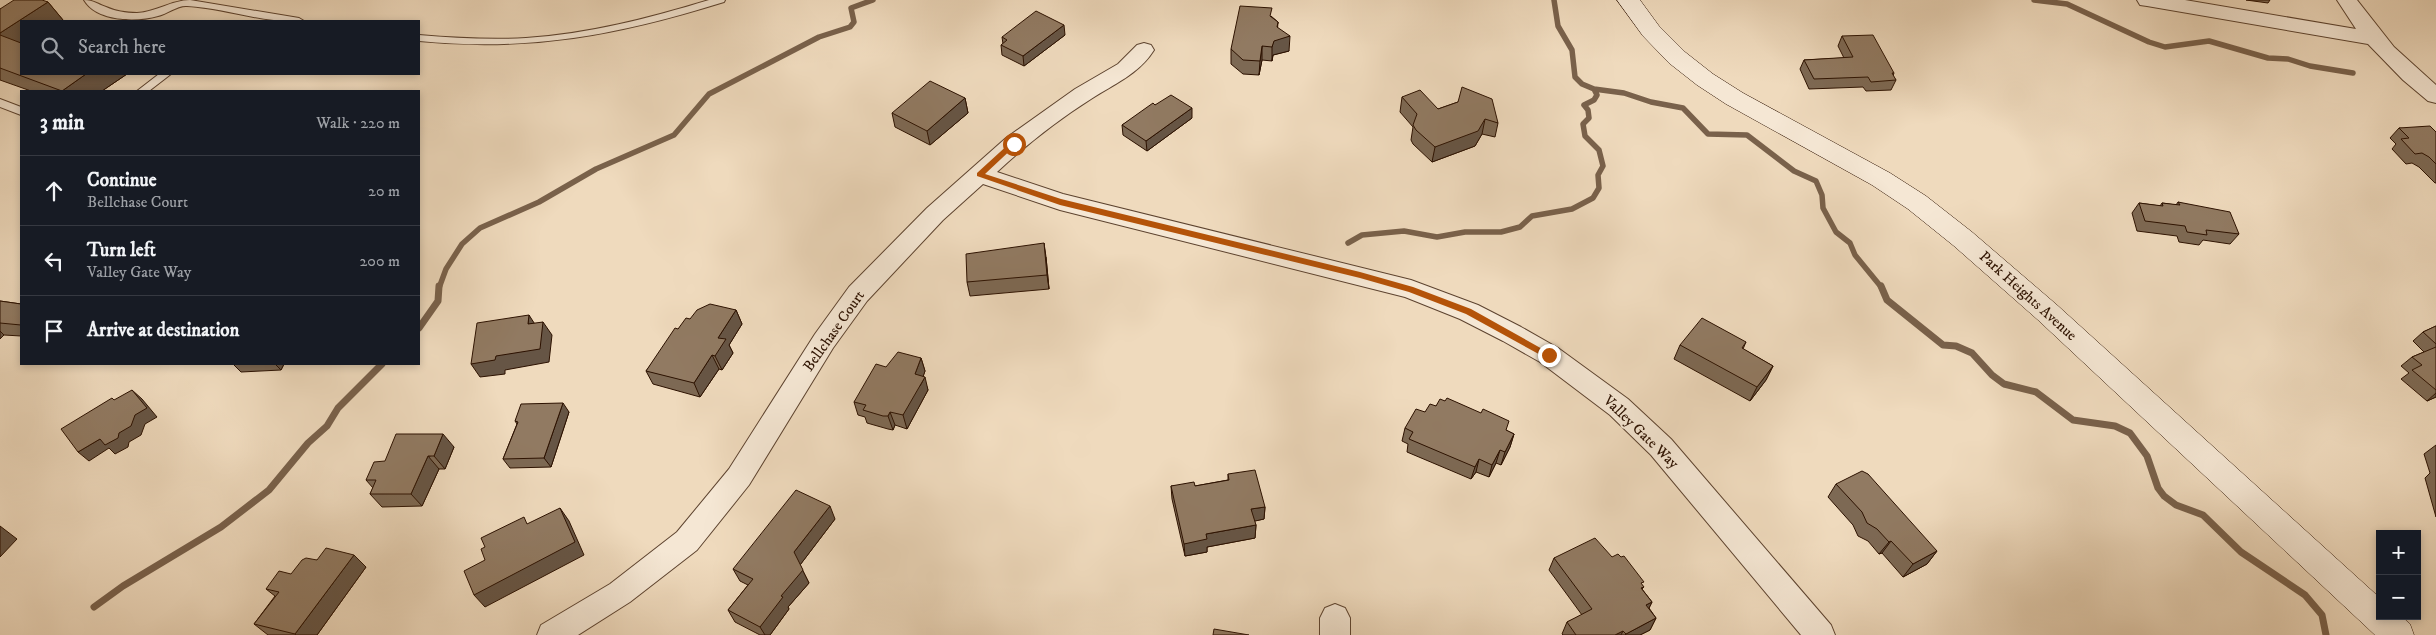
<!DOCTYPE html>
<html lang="en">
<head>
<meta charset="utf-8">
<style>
	body { margin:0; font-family:"IM FELL DW Pica",serif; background:#242831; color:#f1f3f6 }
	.controls { position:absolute; right:15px; bottom:15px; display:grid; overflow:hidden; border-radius:0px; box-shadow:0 2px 8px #0003 }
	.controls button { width:45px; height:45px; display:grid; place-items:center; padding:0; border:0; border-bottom:1px solid #363941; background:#171b24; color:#f1f3f6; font:25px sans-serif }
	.stop { position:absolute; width:15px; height:15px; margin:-11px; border:4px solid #b45309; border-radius:50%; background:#fff }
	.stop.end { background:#b45309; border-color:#fff; box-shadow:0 1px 5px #0008 }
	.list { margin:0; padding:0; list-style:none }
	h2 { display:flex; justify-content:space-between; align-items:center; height:65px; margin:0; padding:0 20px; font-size:21px }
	h2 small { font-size:16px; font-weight:400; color:#9ea1a6 }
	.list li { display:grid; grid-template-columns:32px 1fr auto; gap:15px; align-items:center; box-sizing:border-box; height:70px; padding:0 20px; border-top:1px solid #363941 }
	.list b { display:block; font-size:19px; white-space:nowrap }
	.list p { margin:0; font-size:16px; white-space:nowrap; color:#9ea1a6 }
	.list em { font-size:16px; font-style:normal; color:#9ea1a6 }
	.icon { flex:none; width:28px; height:28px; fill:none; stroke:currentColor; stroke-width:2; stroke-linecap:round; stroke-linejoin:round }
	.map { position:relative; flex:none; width:2436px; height:635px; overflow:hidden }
	.search { position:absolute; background:#171b24; box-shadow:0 2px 8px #0003; left:20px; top:20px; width:400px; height:55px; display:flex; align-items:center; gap:12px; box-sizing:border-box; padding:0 18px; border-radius:0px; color:#9ea1a6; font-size:19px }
	.panel { position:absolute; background:#171b24; box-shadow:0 2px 8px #0003; left:20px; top:90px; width:400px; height:275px; border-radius:0px }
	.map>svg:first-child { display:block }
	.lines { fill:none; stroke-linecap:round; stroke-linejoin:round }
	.stream-far1 { stroke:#79614b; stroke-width:5.5 }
	.stream { stroke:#79614b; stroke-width:7 }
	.lane-casing { stroke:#5d432f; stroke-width:2 }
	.street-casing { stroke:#5d432f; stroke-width:2 }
	.secondary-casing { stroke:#2c1100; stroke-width:1 }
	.lane { fill:#f5e7d4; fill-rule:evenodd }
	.street { fill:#f5e7d4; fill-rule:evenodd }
	.secondary { fill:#f5e7d4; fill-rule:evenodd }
	.wall { fill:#7d6954; stroke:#2c1100 }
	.shaded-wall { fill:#665545; stroke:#2c1100 }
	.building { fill:#917a62; stroke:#2c1100 }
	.route { fill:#b45309 }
	.labels { text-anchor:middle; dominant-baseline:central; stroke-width:4; stroke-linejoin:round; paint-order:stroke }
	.street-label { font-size:15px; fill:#2c1100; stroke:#f5e7d4 }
</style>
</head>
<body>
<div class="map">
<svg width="2436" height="635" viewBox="0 0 2436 635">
	<rect width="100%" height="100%" fill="#efdabd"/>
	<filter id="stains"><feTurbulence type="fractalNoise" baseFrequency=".004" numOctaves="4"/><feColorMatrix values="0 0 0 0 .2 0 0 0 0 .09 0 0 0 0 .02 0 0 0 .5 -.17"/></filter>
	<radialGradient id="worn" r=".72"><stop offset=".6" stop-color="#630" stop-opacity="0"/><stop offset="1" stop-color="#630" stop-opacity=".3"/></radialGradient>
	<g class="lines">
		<path class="stream-far1" d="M1554,0L1558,26L1572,50L1575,77L1582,84L1594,89L1624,93L1651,102L1683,108L1708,134L1747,135L1794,171L1816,181L1822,195L1823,208L1836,232L1850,243L1855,255L1882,288
			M2034,0L2067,4L2149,42L2165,47L2209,41L2268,58L2288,59L2310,66L2353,73
			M1348,243L1362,235L1404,231L1437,237L1465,232H1501L1520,227L1532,216L1572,209L1593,198L1599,188L1598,175L1603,166L1599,150L1585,136L1583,124L1589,118L1588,110L1584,105L1594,100L1597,95L1594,89
			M439,288L446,269L462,244L480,228L539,202L596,169L674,135L709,94L819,37L850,27L854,22L851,8L873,0"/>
		<path class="stream" d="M1881,286L1887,300L1943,345L1956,346L1972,353L1992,375L2004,384L2036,392L2073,420L2115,426L2130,433L2147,456L2158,488L2164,496L2176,505L2203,515L2241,552L2305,595L2322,615L2326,635
			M419,328L438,301L439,286
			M94,607L123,586L221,527L269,490L308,443L327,426L338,408L382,364"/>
		<defs>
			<path id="lane" d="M84,0C94,0 97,4 106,7C115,11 126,13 137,13C156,12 172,0 190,0L299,18L304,21C264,24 226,8 187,6C178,5 167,14 158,16C137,22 97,22 84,0Z
				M709,0H725L724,2C618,35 530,52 419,41V35C454,38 490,40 526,38C588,34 650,18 709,0Z
				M159,74H171L149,91H137Z
				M0,99L21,107V115L0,107Z"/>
			<path id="street" d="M2137,0H2185L2356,29L2337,0H2357L2394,47L2436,85V103L2428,101L2403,80L2368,44L2147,6L2140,5Z
				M1144,43L1151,45L1154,50C1139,74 1114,84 1091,99C1058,120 1026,145 997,172L1063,194L1411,280L1478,305L1521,327L1558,348L1628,399L1671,439L1831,625L1835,635H1801L1651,455L1610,415L1540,362L1503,341L1460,319L1405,297L1060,210L983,184L943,220L867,301L833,348L749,485L697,550L630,602L578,635H537L541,625L610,584L677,532L729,469L815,334L849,287L927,208L1006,138L1075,89L1118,64L1137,45Z
				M1335,604L1345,608L1350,618V635H1320V618L1325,608Z"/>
			<path id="secondary" d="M1617,0H1640L1659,26L1685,52L1713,74L1743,93L1890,173L1926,196L1972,232L2057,305L2380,598V616H2401L2410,624L2414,635H2375L2038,320L1954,246L1908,209L1872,185L1726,104L1697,85L1669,63L1643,36Z"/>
		</defs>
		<use href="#lane" class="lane-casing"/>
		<use href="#street" class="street-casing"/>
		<use href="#secondary" class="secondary-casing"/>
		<use href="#lane" class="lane"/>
		<use href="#street" class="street"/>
		<use href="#secondary" class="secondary"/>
	</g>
	<path class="wall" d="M2246,0H2270L2268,3Z
		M48,2L63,20L21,21V74H127L102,91H31L0,80V9Z
		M1271,16L1278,22L1277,27L1289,51L1273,55L1272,61L1262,60L1259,75L1243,74L1231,64V49Z
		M1065,35L1024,66L1002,55L1001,45L1003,44L1002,37Z
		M1842,36L1894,73L1893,76L1896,80L1891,90L1866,91L1863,87L1809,89L1800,69L1804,60L1844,58L1838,46Z
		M1402,97L1438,109L1458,102L1498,123L1495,137L1482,134L1475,146L1432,162L1413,144L1411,140L1413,127L1400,112Z
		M965,98L968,113L930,145L895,127L892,113Z
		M1155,105L1192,118L1147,151L1123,135L1122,125Z
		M2399,128L2436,132V183H2435L2419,167L2412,163L2406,164L2392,149L2396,144L2390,138Z
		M2178,202L2239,234L2230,244L2203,240L2199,245L2179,242L2177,236L2137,231L2132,213L2139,203L2160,206L2162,203L2176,205Z
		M1046,257L1049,289L970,296L967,282Z
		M0,301L21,304V336L4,335L0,339Z
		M736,310L742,324L729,345L733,353L722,370L719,369L700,397L653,384L646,371L678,329L690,319Z
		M2436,326V397L2427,401L2401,379L2409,373L2401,366L2412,357L2424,352L2413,341L2423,332Z
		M1746,342L1743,349L1773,366L1766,380L1750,401L1674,359L1680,345Z
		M921,358L925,371L923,376L928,390L907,429L895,425L893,430L888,429L867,423L865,417L858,415L854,402L886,367Z
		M233,364H284L281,370L241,372Z
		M1445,401L1514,434L1510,447L1501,465L1496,463L1489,477L1476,472L1471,479L1407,452L1408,444L1402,441L1405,428L1425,412Z
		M569,412L551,467L510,468L503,459L517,424L515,421Z
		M2436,445V517L2425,478L2430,473L2424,454Z
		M454,447L445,469H439L422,506L382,507L370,494L373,488L366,480Z
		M1228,474L1265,507L1264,519L1254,521L1256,525L1255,538L1207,547V552L1185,556L1172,499L1171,486H1195L1228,480Z
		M1836,484L1937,551L1927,564L1903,577L1882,553L1879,554L1868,541L1858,536L1853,525L1828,497Z
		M835,519L800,565L809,583L788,607L789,609L770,635H760L735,622L728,610L748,585L740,581L733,569Z
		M1612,557L1642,585L1644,587L1642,589L1652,602L1649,608L1656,618L1650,630L1640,635H1563L1562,634L1567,622L1582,615L1549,570L1554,558Z
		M317,560L366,567L317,635H268L254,624L275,596L266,589Z"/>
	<path class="shaded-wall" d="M48,2L63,20L62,21H21V48L0,36V33Z
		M1278,22L1277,36H1290L1289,51L1273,55L1272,61V47Z
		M1064,25L1065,35L1024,66L1023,56Z
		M1262,46V60L1259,75L1260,61Z
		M86,74H127L102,91H62Z
		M965,98L968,113L930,145L927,131Z
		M1192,108V118L1147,151L1146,141Z
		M1485,119L1482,134L1475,146L1432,162L1435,147Z
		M1044,243L1046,257L1049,289L1047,275Z
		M736,310L742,324L729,345L733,353L722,370L715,356L718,338Z
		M529,315L538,329L528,324Z
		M543,322L552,335L549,362L505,370V374L480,377L471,364L496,356Z
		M0,331L4,335L0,339Z
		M712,355L719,369L700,397L694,383Z
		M921,358L925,371L920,386L925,377L928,390L907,429L903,415L915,374Z
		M275,364H284L281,370Z
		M1773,366L1766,380L1750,401L1757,387Z
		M132,390L142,399L157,417L145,424L141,435L129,442L128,447L115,454L109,448L89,461L78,452L100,439L119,433Z
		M2436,393V397L2427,401Z
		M563,403L569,412L551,467L544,458Z
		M890,412L895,425L893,430L888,416Z
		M443,434L454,447L445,469L434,456Z
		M1514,434L1510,447L1501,465L1505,452Z
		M1500,450L1496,463L1489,477L1492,465Z
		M428,456L439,469L422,506L411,494Z
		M1479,459L1476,472L1471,479L1475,467Z
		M830,506L835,519L800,565L809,583L788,607L789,609L770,635H765L760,627L794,552Z
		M1265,507L1264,519L1251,522V509Z
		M560,508L569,521L584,555L485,607L474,595Z
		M1256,525L1255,538L1207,547V552L1185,556L1184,544L1206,534Z
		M0,526L17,539L0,557Z
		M1891,541L1882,553L1879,554L1889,542Z
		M1937,551L1927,564L1903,577L1913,564Z
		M354,555L366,567L317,635H296L295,634Z
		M1652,602L1646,614V605Z
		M1656,618L1650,630L1640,635H1625L1626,634Z
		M1623,631L1621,635H1615Z"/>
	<path class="building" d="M14,0H42L48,2L0,33V9Z
		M1240,6L1272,8L1270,16L1278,22L1277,27L1290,36L1274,41L1272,47L1262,46L1260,61L1243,60L1231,49Z
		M1036,11L1064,25L1023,56L1001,45L1007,40L1002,37Z
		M0,35L21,43V74H86L62,91L0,68Z
		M1873,35L1894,73H1892L1896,80L1871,82L1868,77L1814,79L1804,60L1853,57L1842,36Z
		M930,81L965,98L927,131L892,113Z
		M1462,87L1492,99L1498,123L1485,119L1478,131L1435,147L1416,130L1413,125L1417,114L1402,97L1420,90L1438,109L1458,102Z
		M1171,95L1192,108L1146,141L1122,125L1153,103L1155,105Z
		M2430,126L2436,132V164L2429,157L2422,153L2415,154L2401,139L2409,138L2399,128Z
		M2178,202L2230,212L2239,234L2206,230L2207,235L2187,232L2185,226L2145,221L2139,203L2163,206L2162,203L2180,205Z
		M1044,243L1047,275L967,282L966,254Z
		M0,301L21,304V325L0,323Z
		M710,304L736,310L718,338L726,339L715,356L712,355L694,383L646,371L675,328L678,329L686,318L690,319L697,310Z
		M529,315L528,324L543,322L540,349L496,356L495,360L471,364L477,323Z
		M1702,318L1746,342L1742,348L1773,366L1757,387L1680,345Z
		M2436,326V344L2423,332Z
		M2436,347V390L2412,370L2422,365L2412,357Z
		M898,352L921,358L915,374L925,377L903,415L890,412L888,416H883L863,410L866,405L854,402L876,364L886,367Z
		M132,390L147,408L135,415L131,426L119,433L118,438L105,445L100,439L78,452L61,429L112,398L114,400Z
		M1447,398L1481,413L1483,409L1509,421L1506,430L1514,434L1505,452L1500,450L1492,465L1479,459L1475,467L1409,439L1413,432L1405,428L1416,409L1425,412L1430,404L1436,406L1440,399L1445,401Z
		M563,403L544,458L503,459L518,422L515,421L521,404Z
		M396,434H443L434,456H428L411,494H370L376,480H366L374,462L385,461Z
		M1255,470L1265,507L1251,509L1256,525L1206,534L1207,539L1184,544L1171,486L1194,482L1195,486L1229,480L1228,474Z
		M1862,471L1868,474L1937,551L1913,564L1891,541L1889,542L1877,529L1867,523L1862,512L1836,484Z
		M796,490L830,506L794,552L803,570L781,596L783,597L760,627L728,610L753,579L733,569Z
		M560,508L575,542L474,595L464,571L485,560L481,549L485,547L481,538L524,517L527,524Z
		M1595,538L1612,557L1618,554L1621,557L1624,556L1644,582L1641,583L1644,587L1641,588L1652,602L1646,605L1656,618L1626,634L1623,631L1615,635H1576L1567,622L1592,609L1554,558Z
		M326,548L354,555L295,634L254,624L279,592L266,589L279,571L291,574L302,560L306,558L317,560Z
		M1214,629L1249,635H1213Z"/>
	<path class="route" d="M1011,142L1017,144L985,174L1061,199L1360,272L1413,287L1471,309L1553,355L1549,359L1546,358L1466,314L1409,292L1360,278L1060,205L977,176V173Z"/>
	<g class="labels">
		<g class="street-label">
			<text transform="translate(2028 296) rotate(42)">Park Heights Avenue</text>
			<text transform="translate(834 331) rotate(-55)">Bellchase Court</text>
			<text transform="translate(1641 432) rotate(44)">Valley Gate Way</text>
		</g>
	</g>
	<rect width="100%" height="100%" filter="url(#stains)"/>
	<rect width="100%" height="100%" fill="url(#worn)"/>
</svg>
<div class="controls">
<button>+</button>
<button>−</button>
</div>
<div class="stop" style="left:1014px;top:144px"></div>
<div class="stop end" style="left:1549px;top:355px"></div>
<div class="search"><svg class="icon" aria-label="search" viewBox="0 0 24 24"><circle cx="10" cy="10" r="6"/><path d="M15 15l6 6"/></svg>Search here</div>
<section class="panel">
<h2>3 min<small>Walk · 220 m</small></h2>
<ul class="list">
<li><svg class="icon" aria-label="ahead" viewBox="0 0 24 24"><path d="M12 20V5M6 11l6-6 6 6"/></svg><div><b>Continue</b><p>Bellchase Court</p></div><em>20 m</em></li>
<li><svg class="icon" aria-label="left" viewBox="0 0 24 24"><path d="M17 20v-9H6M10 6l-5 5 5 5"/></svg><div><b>Turn left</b><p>Valley Gate Way</p></div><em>200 m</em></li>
<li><svg class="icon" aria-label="arrive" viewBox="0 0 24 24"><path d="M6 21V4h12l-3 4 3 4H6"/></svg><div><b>Arrive at destination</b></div></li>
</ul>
</section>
</div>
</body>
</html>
